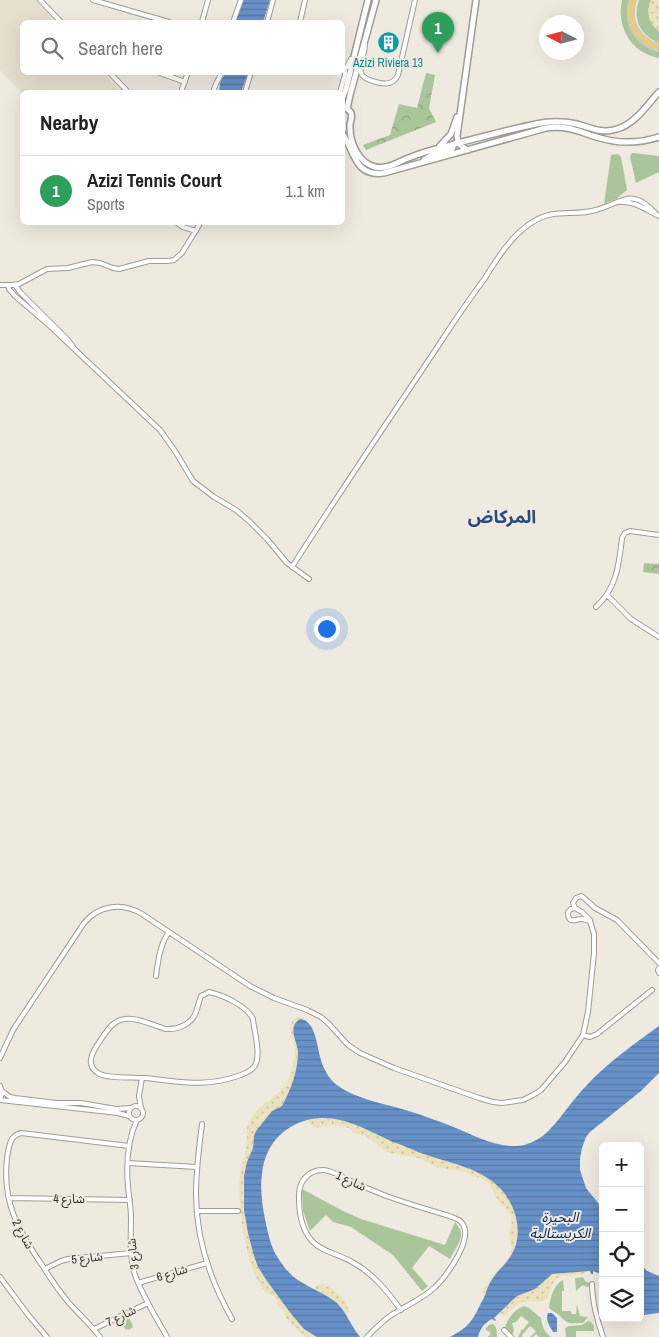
<!DOCTYPE html>
<html lang="en">
<head>
<meta charset="utf-8">
<style>
	body { margin:0; font-family:"Archivo Narrow","Noto Sans Arabic",sans-serif; background:#f2f2f2; color:#222 }
	.controls { position:absolute; right:15px; bottom:15px; display:grid; overflow:hidden; border-radius:8px; box-shadow:0 5px 20px #0002 }
	.controls button { width:45px; height:45px; display:grid; place-items:center; padding:0; border:0; border-bottom:1px solid #e0e0e0; background:#fff; color:#222; font:25px sans-serif }
	.compass { position:absolute; left:539px; top:15px; width:45px; height:45px; border-radius:50%; background:#fff; box-shadow:0 5px 20px #0002; rotate:276deg }
	.you { position:absolute; left:326px; top:628px; width:18px; height:18px; margin:-12px; border:4px solid #fff; border-radius:50%; background:#1a73e8; box-shadow:0 0 0 8px #1a73e833 }
	.badge { display:grid; place-items:center; width:32px; height:32px; border-radius:50%; background:#b45309; color:#fff; font-size:16px; font-weight:700 }
	.pin { position:absolute; translate:-50% -41px; filter:drop-shadow(0 1px 2px #0008) }
	.pin::after { content:''; position:absolute; top:26px; width:18px; height:15px; background:inherit; clip-path:polygon(0 0,100% 0,50% 100%) }
	.list { margin:0; padding:0; list-style:none }
	h2 { display:flex; justify-content:space-between; align-items:center; height:65px; margin:0; padding:0 20px; font-size:21px }
	h2 small { font-size:16px; font-weight:400; color:#767676 }
	.list li { display:grid; grid-template-columns:32px 1fr auto; gap:15px; align-items:center; box-sizing:border-box; height:70px; padding:0 20px; border-top:1px solid #e0e0e0 }
	.list b { display:block; font-size:19px; white-space:nowrap }
	.list p { margin:0; font-size:16px; white-space:nowrap; color:#767676 }
	.list em { font-size:16px; font-style:normal; color:#767676 }
	.icon { flex:none; width:28px; height:28px; fill:none; stroke:currentColor; stroke-width:2; stroke-linecap:round; stroke-linejoin:round }
	.map { position:relative; flex:none; width:659px; height:1337px; overflow:hidden }
	.search { position:absolute; background:#fff; box-shadow:0 5px 20px #0002; left:20px; top:20px; width:325px; height:55px; display:flex; align-items:center; gap:12px; box-sizing:border-box; padding:0 18px; border-radius:8px; color:#767676; font-size:19px }
	.panel { position:absolute; background:#fff; box-shadow:0 5px 20px #0002; left:20px; top:90px; width:325px; height:135px; border-radius:8px }
	.map>svg:first-child { display:block }
	.built { fill:#e6dfcd }
	.green { fill:#abc59b }
	.sand { fill:url(#sand-dots) }
	.park { fill:url(#park-crowns) }
	.water { fill:url(#water-rules) }
	.lines { fill:none; stroke-linecap:round; stroke-linejoin:round }
	.street-casing { stroke:#a09c92; stroke-width:6 }
	.secondary-casing { stroke:#a09c92; stroke-width:8 }
	.primary-casing { stroke:#c9c9c8; stroke-width:8 }
	.street { stroke:#fff; stroke-width:4 }
	.secondary { stroke:#fff; stroke-width:5 }
	.primary { stroke:#e5cc81; stroke-width:5.5 }
	.labels { text-anchor:middle; dominant-baseline:central; stroke-width:4; stroke-linejoin:round; paint-order:stroke }
	.culture-label { font-size:12px; fill:#0d838f; stroke:#efeae0 }
	.street-label { font-size:12px; fill:#2f2e2a; stroke:#efeae0 }
	.water-label { font-size:14px; font-style:italic; fill:#00295b; stroke:#efeae0 }
	.district-label { font-size:18px; font-weight:bold; fill:#294b81; stroke:#efeae0 }
</style>
</head>
<body>
<div class="map">
<svg width="659" height="1337" viewBox="0 0 659 1337">
	<defs>
		<pattern id="sand-dots" width="8" height="8" patternUnits="userSpaceOnUse" patternTransform="scale(1.25)"><rect width="8" height="8" fill="#ebe1bc"/><path d="M2 2h.1M6 6h.1" fill="none" stroke="#cac1a2" stroke-width="1.8" stroke-linecap="round"/></pattern>
		<pattern id="park-crowns" width="20" height="18" patternUnits="userSpaceOnUse" patternTransform="scale(1.25)"><rect width="20" height="18" fill="#abc59b"/><path d="M2 6a3 3 0 1 1 6 0M12 15a3 3 0 1 1 6 0" fill="none" stroke="#8ca07f"/></pattern>
		<pattern id="water-rules" width="6" height="5" patternUnits="userSpaceOnUse" patternTransform="scale(1.25)"><rect width="6" height="5" fill="#6791c9"/><path d="M0 2.5h6" fill="none" stroke="#5577a3"/></pattern>
	</defs>
	<rect width="100%" height="100%" fill="#efeae0"/>
	<path class="built" d="M0,0H35L56,22H22V72L103,73L122,92L22,93L0,71Z"/>
	<path class="green" d="M622,0H629C622,24 635,46 659,52V58C631,53 616,27 622,0Z
		M639,0H651C646,12 649,23 659,31V43C640,35 632,20 639,0Z
		M633,153L659,156V172L636,183L630,157L631,154Z
		M618,154L621,157L627,190L616,199L604,204L611,155Z
		M302,1189L343,1211L361,1219L445,1245L455,1222C457,1225 460,1228 461,1232C462,1241 454,1251 450,1259L429,1246L412,1268L428,1286L422,1291L393,1255L351,1227L333,1222L326,1215L310,1231L303,1211Z
		M583,1277L585,1281L589,1283V1287H587L583,1285L576,1291L575,1278Z
		M563,1280L564,1291H562V1311H571L572,1314H576L577,1304L580,1316L588,1317L583,1323C571,1323 568,1325 560,1316C557,1313 552,1311 549,1308C550,1298 554,1284 563,1280Z
		M524,1306L529,1308L541,1318C542,1326 544,1332 551,1337H539L536,1334L533,1337H530L536,1331L530,1326L522,1335V1337H518L522,1329L523,1330L529,1322L521,1316L516,1322L512,1323L514,1330L512,1335L505,1327C508,1318 515,1309 524,1306Z
		M588,1321L591,1322L594,1326V1331H576V1337H566L565,1328L569,1326L582,1325Z
		M493,1324C497,1327 497,1332 497,1337H488L491,1333L485,1329L489,1325Z"/>
	<path class="sand" d="M651,0H659V31C648,23 646,12 651,0Z
		M304,1017V1019C300,1019 296,1020 294,1025C291,1032 298,1047 298,1056C297,1074 290,1090 282,1106L275,1109L256,1131L254,1136L253,1148L244,1176L243,1183V1197L246,1223L254,1256L258,1267L267,1281L292,1315L304,1329L317,1337H306L303,1335L286,1318L284,1311L278,1305L276,1297C273,1295 269,1294 266,1292C245,1271 237,1203 240,1174C241,1165 245,1157 246,1148C248,1139 245,1130 249,1122C259,1101 283,1097 291,1073C294,1064 295,1052 294,1043C292,1036 290,1031 290,1024L296,1018Z
		M324,1118C329,1118 334,1119 339,1120C365,1125 394,1143 420,1152C445,1161 478,1167 497,1185C509,1195 517,1213 517,1229C518,1245 511,1258 500,1270C496,1274 491,1279 488,1284C487,1288 486,1292 485,1295L482,1291C485,1286 488,1280 493,1275C500,1267 509,1262 511,1251C512,1245 509,1241 509,1236C509,1229 513,1223 511,1217C508,1208 499,1204 495,1195C491,1185 484,1176 473,1177L466,1172L436,1167L419,1158L386,1152L365,1135L357,1134L353,1132L350,1128C343,1128 340,1125 333,1125C322,1125 315,1133 308,1120Z
		M586,1271L585,1273L582,1275C554,1277 557,1273 547,1299L544,1301L521,1302L504,1316L499,1314L517,1296L552,1274Z
		M322,1284C332,1288 348,1299 349,1311L346,1314C338,1303 326,1294 314,1288L317,1285Z"/>
	<path class="park" d="M426,73L435,75L429,108L436,122L366,150L363,145L390,135L399,104L417,108Z
		M644,563L659,564V574L643,572Z
		M129,1317L133,1327L129,1330L125,1329L119,1322Z"/>
	<path class="water" d="M243,0H270L263,22H235Z
		M225,73H248L241,92H219L220,83Z
		M300,1019C316,1020 317,1048 321,1060C322,1065 326,1072 329,1077C344,1098 388,1104 412,1112C425,1116 438,1121 451,1126C472,1134 493,1147 516,1146C526,1146 536,1141 544,1135C558,1123 572,1100 586,1086C608,1062 633,1045 659,1026V1073L641,1091L590,1132L586,1137L582,1148L580,1159V1170L586,1188L603,1209V1275L593,1271V1274H591L590,1271H589L552,1274L535,1289L517,1296L494,1318L496,1320L495,1321L492,1319C484,1323 480,1329 478,1337H450C467,1328 472,1322 480,1305C482,1301 484,1298 485,1295C487,1290 488,1285 491,1281C498,1269 510,1262 515,1247C519,1237 518,1224 515,1214C501,1169 456,1166 418,1152C410,1148 402,1145 393,1142C371,1132 348,1118 322,1118C290,1119 265,1141 262,1174C260,1188 262,1204 265,1219C268,1232 270,1246 278,1258C283,1266 290,1275 298,1280C311,1289 323,1292 337,1303C347,1313 351,1326 360,1337H317L304,1329L292,1315L267,1281L258,1267L254,1256L248,1233L244,1210V1176L247,1162L253,1148L254,1136L256,1131L272,1111L282,1106C291,1089 298,1071 298,1052C297,1041 287,1027 300,1019Z
		M640,1263L647,1271L659,1276V1313L644,1315L640,1314Z
		M548,1313H552L557,1318V1332H553C550,1326 545,1320 548,1313Z"/>
	<g class="lines">
		<defs>
			<path id="street" d="M40,0L61,22
				M93,0L169,22
				M202,22L208,0
				M233,22L241,0
				M267,22L273,0
				M300,22L305,0
				M365,45C365,53 359,66 361,73C363,80 383,85 389,83C394,82 396,79 398,75L415,0
				M342,70L347,67L351,59
				M109,72L128,92
				M157,72L185,82
				M181,92L188,72
				M213,92L216,84L222,72
				M245,92L251,72
				M340,92L345,75V69
				M620,202C635,201 646,210 659,216
				M176,222L183,227L196,231
				M0,285H11L19,284L47,269L68,268L92,262L100,263L113,268L119,269L149,261H168L174,260L182,253L201,222
				M8,285L9,289L15,296L50,326L160,430L175,451L193,481L214,497L236,510L249,521L267,539L287,563L309,579
				M15,285L20,292L68,340L73,347
				M292,567C341,490 393,414 444,337C457,317 471,297 485,278C497,259 511,236 531,223C555,207 572,217 596,210C623,202 633,187 656,214
				M607,595L631,619L659,637
				M596,607C617,588 619,564 622,538L625,533L630,531L659,535
				M575,908L573,903L576,898L581,896L583,897L595,908L617,920L659,963
				M575,908L582,912L590,920V921C588,921 584,919 582,919C575,919 568,925 568,912L571,909Z
				M659,968L658,970L659,973
				M156,976C158,961 160,944 169,932
				M209,992C223,995 247,1006 253,1019C254,1031 262,1057 254,1067C250,1072 244,1074 238,1076C203,1088 179,1081 144,1078C133,1077 107,1079 98,1073C83,1064 95,1048 102,1038C108,1029 114,1020 125,1019C138,1017 154,1026 166,1029C178,1030 192,1024 196,1012C198,1007 199,1001 201,996Z
				M583,1035L590,1037L597,1034L652,990
				M0,1058L13,1030L84,923C99,905 122,902 142,914L250,986L274,998L307,1010L321,1017L329,1024L348,1045L360,1053L394,1068L479,1098L493,1102L502,1103L523,1100L533,1095L541,1090L565,1062L583,1035L588,1012L594,953V934L590,921
				M0,1086L2,1093L0,1099
				M2,1091L10,1097L15,1098L56,1103H81L116,1109L130,1108
				M0,1100L118,1113L129,1116
				M129 1113a7 7 0 1 1 14 0a7 7 0 1 1-14 0Z
				M141,1108L139,1096L142,1078
				M137,1120C127,1141 126,1164 128,1187C129,1198 131,1208 131,1218C131,1238 129,1256 135,1275C143,1297 156,1317 167,1337
				M202,1124C199,1147 196,1170 196,1194C196,1238 210,1280 232,1319
				M128,1163L197,1167
				M9,1198L130,1200
				M197,1211H238
				M45,1269L61,1261L68,1259L131,1253
				M0,1277L29,1316L47,1337
				M138,1283L207,1263
				M592,1284C592,1302 597,1320 603,1337
				M94,1329L148,1303
				M504,1330L511,1337
				M100,1337C91,1325 79,1314 69,1303C59,1291 50,1278 42,1265C18,1230 2,1202 7,1158C9,1147 9,1136 21,1133L129,1146
				M367,1337C375,1329 383,1320 393,1314C407,1305 423,1299 435,1287C447,1276 478,1234 459,1220C459,1220 452,1217 452,1217C428,1209 403,1203 379,1193C370,1189 360,1186 351,1181C342,1177 332,1170 323,1170C307,1170 298,1183 299,1198C299,1212 302,1230 312,1241C322,1252 339,1254 352,1262C373,1273 387,1291 401,1310"/>
			<path id="secondary" d="M342,99L346,89L368,0
				M342,106C346,108 349,109 351,113C353,119 349,122 350,128C350,143 359,163 375,167C388,170 399,161 411,157C427,150 445,147 462,142C486,136 511,129 536,124C549,121 563,121 577,124C591,128 602,134 617,129C635,124 647,105 659,92
				M347,109L350,95L376,0
				M342,133C355,151 354,177 384,173L546,128C569,125 579,132 600,138C620,144 640,143 659,137
				M439,147L451,134L457,117
				M468,150C461,147 457,143 457,136L476,0
				M424,160L434,154L452,149L454,144"/>
			<path id="primary" d="M633,0C626,21 637,42 659,47"/>
		</defs>
		<use href="#street" class="street-casing"/>
		<use href="#secondary" class="secondary-casing"/>
		<use href="#primary" class="primary-casing"/>
		<use href="#street" class="street"/>
		<use href="#secondary" class="secondary"/>
		<use href="#primary" class="primary"/>
	</g>
	<defs>
		<symbol id="building-disc" viewBox="-11 -11 22 22"><circle r="9.5" fill="#0f9aa8" stroke="#efeae0"/><path d="M-4-6H4V6H1V3H-1V6H-4ZM-2.5-4.3h1.7v1.8h-1.7ZM.8-4.3h1.7v1.8H.8ZM-2.5-1h1.7V.8h-1.7ZM.8-1h1.7V.8H.8Z" fill="#fff"/></symbol>
	</defs>
	<g fill-rule="evenodd">
		<use href="#building-disc" x="376" y="30" width="25" height="25"/>
	</g>
	<g class="labels">
		<g class="culture-label">
			<text x="388" y="63">Azizi Riviera 13</text>
		</g>
		<g class="street-label">
			<text transform="translate(351 1181) rotate(25)">شارع 1</text>
			<text x="69" y="1199">شارع 4</text>
			<text transform="translate(23 1234) rotate(62)">شارع 2</text>
			<text transform="translate(133 1254) rotate(-96)">شارع 3</text>
			<text transform="translate(87 1258) rotate(-6)">شارع 5</text>
			<text transform="translate(172 1273) rotate(-16)">شارع 6</text>
			<text transform="translate(121 1316) rotate(-26)">شارع 7</text>
		</g>
		<g class="water-label">
			<text x="560" y="1217">البحيرة<tspan x="560" dy="16">الكريستالية</tspan></text>
		</g>
		<g class="district-label">
			<text x="502" y="516">المركاض</text>
		</g>
	</g>
</svg>
<div class="controls">
<button>+</button>
<button>−</button>
<button><svg class="icon" aria-label="locate" viewBox="0 0 24 24"><circle cx="12" cy="12" r="6"/><path d="M12 2v4M12 18v4M2 12h4M18 12h4"/></svg></button>
<button><svg class="icon" aria-label="layers" viewBox="0 0 24 24"><path d="M12 4l9 5-9 5-9-5zM3 14l9 5 9-5"/></svg></button>
</div>
<svg class="compass" viewBox="-18 -18 36 36"><path d="M0-13l5 13h-10z" fill="#e53935"/><path d="M0 13l5-13h-10z" fill="#767676"/></svg>
<div class="you"></div>
<div class="pin badge" style="left:438px;top:53px;background:#2e9e5b">1</div>
<div class="search"><svg class="icon" aria-label="search" viewBox="0 0 24 24"><circle cx="10" cy="10" r="6"/><path d="M15 15l6 6"/></svg>Search here</div>
<section class="panel">
<h2>Nearby<small></small></h2>
<ul class="list">
<li><span class="badge" style="background:#2e9e5b">1</span><div><b>Azizi Tennis Court</b><p>Sports</p></div><em>1.1 km</em></li>
</ul>
</section>
</div>
</body>
</html>
